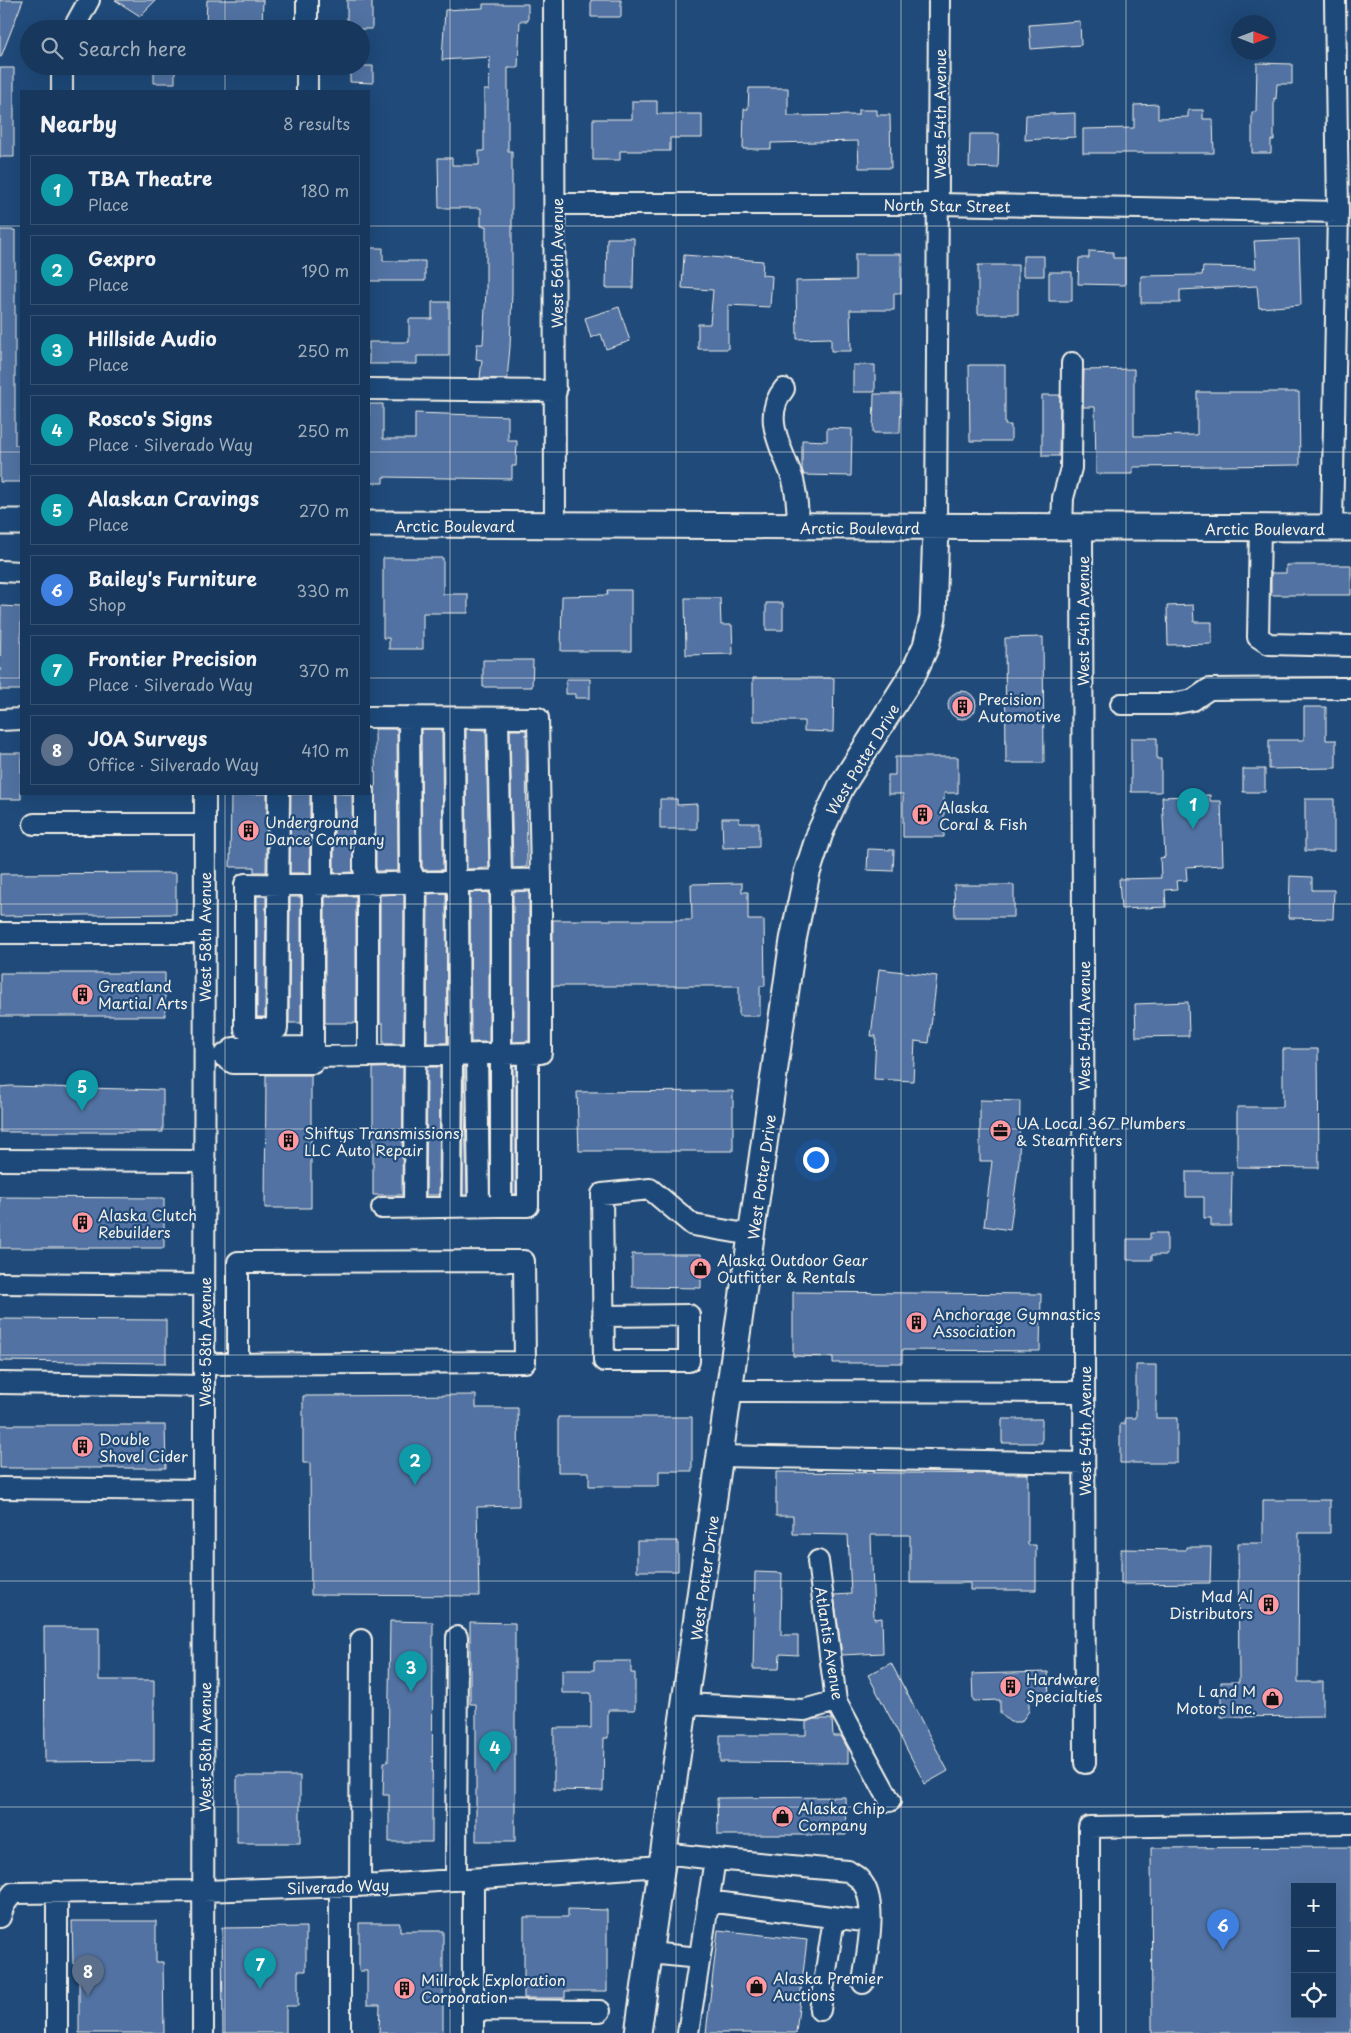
<!DOCTYPE html>
<html lang="en">
<head>
<meta charset="utf-8">
<style>
	body { margin:0; font-family:"Playpen Sans",sans-serif; background:#244365; color:#f1f3f6 }
	.controls { position:absolute; right:15px; bottom:15px; display:grid; overflow:hidden; border-radius:0px; box-shadow:0 5px 20px #0002 }
	.controls button { width:45px; height:45px; display:grid; place-items:center; padding:0; border:0; border-bottom:1px solid #365272; background:#17385c; color:#f1f3f6; font:25px sans-serif }
	.compass { position:absolute; left:1231px; top:15px; width:45px; height:45px; border-radius:50%; background:#17385c; box-shadow:0 5px 20px #0002; rotate:90deg }
	.you { position:absolute; left:815px; top:1159px; width:18px; height:18px; margin:-12px; border:4px solid #fff; border-radius:50%; background:#1a73e8; box-shadow:0 0 0 8px #1a73e833 }
	.badge { display:grid; place-items:center; width:32px; height:32px; border-radius:50%; background:#8abfa5; color:#fff; font-size:16px; font-weight:700 }
	.pin { position:absolute; translate:-50% -41px; filter:drop-shadow(0 1px 2px #0008) }
	.pin::after { content:''; position:absolute; top:26px; width:18px; height:15px; background:inherit; clip-path:polygon(0 0,100% 0,50% 100%) }
	.list { margin:0; padding:0; list-style:none }
	h2 { display:flex; justify-content:space-between; align-items:center; height:65px; margin:0; padding:0 20px; font-size:21px }
	h2 small { font-size:16px; font-weight:400; color:#9eacbb }
	.list li { display:grid; grid-template-columns:32px 1fr auto; gap:15px; align-items:center; box-sizing:border-box; height:70px; margin:0 10px 10px; padding:0 10px; border:1px solid #365272; border-radius:0px }
	.list b { display:block; font-size:19px; white-space:nowrap }
	.list p { margin:0; font-size:16px; white-space:nowrap; color:#9eacbb }
	.list em { font-size:16px; font-style:normal; color:#9eacbb }
	.icon { flex:none; width:28px; height:28px; fill:none; stroke:currentColor; stroke-width:2; stroke-linecap:round; stroke-linejoin:round }
	.map { position:relative; flex:none; width:1351px; height:2033px; overflow:hidden }
	.search { position:absolute; background:#17385c; box-shadow:0 5px 20px #0002; left:20px; top:20px; width:350px; height:55px; display:flex; align-items:center; gap:12px; box-sizing:border-box; padding:0 18px; border-radius:28px; color:#9eacbb; font-size:19px }
	.panel { position:absolute; background:#17385c; box-shadow:0 5px 20px #0002; left:20px; top:90px; width:350px; height:705px; border-radius:0px }
	.map>svg:first-child { display:block }
	.building { fill:#5172a2; stroke:#f4f1e8; fill-rule:evenodd }
	.lines { fill:none; stroke-linecap:round; stroke-linejoin:round }
	.minor-casing { stroke:#f4f1e8; stroke-width:24 }
	.major-casing { stroke:#f4f1e8; stroke-width:29 }
	.minor { stroke:#1f4a7a; stroke-width:20 }
	.major { stroke:#1f4a7a; stroke-width:25 }
	.grid { fill:none; stroke:#f4f1e8; stroke-width:1; stroke-opacity:0.55 }
	.labels { text-anchor:middle; dominant-baseline:central; stroke-width:4.5; stroke-linejoin:round; paint-order:stroke }
	.street-label { font-size:15px; fill:#f4f1e8; stroke:#1f4a7a }
	.poi-label { font-size:15px; fill:#f4f1e8; stroke:#1f4a7a; text-anchor:start }
</style>
</head>
<body>
<div class="map">
<svg width="1351" height="2033" viewBox="0 0 1351 2033">
	<rect width="100%" height="100%" fill="#1f4a7a"/>
	<filter id="ink" filterUnits="userSpaceOnUse"><feTurbulence type="fractalNoise" baseFrequency=".02" numOctaves="2"/><feDisplacementMap in="SourceGraphic" scale="10" xChannelSelector="R" yChannelSelector="G"/><feConvolveMatrix kernelMatrix="1 2 1 2 8 2 1 2 1" color-interpolation-filters="sRGB"/></filter>
	<g filter="url(#ink)">
		<path class="building" d="M0,0H23L1,57H0Z
			M115,0H156L140,16Z
			M207,0H263L262,25L206,24Z
			M347,0H372V29H347Z
			M591,0H621V17H591Z
			M483,4H528V21H520L518,68H508V151H512V292L510,347L507,379L480,378L482,360L476,359L477,344H483L486,291V226H481V208H439L438,158H452V165H479V151H484V90H489L490,57L442,60L445,10L483,8Z
			M1080,21L1081,45L1031,49L1029,25Z
			M1257,63L1292,64V84H1277L1276,99L1274,98V140H1271V153H1252V112H1256Z
			M154,66H175V83H154Z
			M350,66H373V83L350,82Z
			M0,68H14V157H0Z
			M749,88H788V116L858,115V110H877V115H890L891,168H859L858,141L771,143V149H743L744,109H748Z
			M632,101H657V114H702V138H670V151H620V160H593V119H632Z
			M1158,104V118L1188,117V110H1203V119H1213L1214,153H1083V129L1134,128V105Z
			M1075,113V137L1025,140L1026,115Z
			M970,134H999L998,168L969,167Z
			M0,230H15V445H21V482H0Z
			M607,238H634L633,288H606Z
			M1299,239L1301,305L1259,308L1257,286L1180,290V303H1141V276L1202,275L1203,267L1256,268L1254,241Z
			M369,248H383V261H425V281H369Z
			M1089,251L1113,252V258H1125V285L1078,284L1079,258H1089Z
			M855,254H901V293H894V310H850L851,351H831V338L797,339L796,281L855,280Z
			M684,255L763,261L762,275L772,276L770,307L728,305V349H698V324H710L713,290L682,288Z
			M1023,256H1044V276H1023Z
			M978,265H1018V314H978Z
			M1049,272H1072V301H1049Z
			M432,302H449V356H417V364H369V342H409V319H432Z
			M619,307L630,341L606,349L601,334L591,338L585,318Z
			M853,365H875V392H853Z
			M969,365H1005V425H1011V441H970Z
			M1134,369V436L1197,435V392H1299L1300,465L1133,467V474H1096L1095,407H1083L1084,370Z
			M874,394H901L900,433H873Z
			M1042,395H1060L1059,456H1042Z
			M369,404H383V439H415V413L508,416V441H517L516,466H512V479L383,477V483H369Z
			M827,428L852,429L851,476L804,475L802,469V440L827,441Z
			M383,558H443V594H468V613H423V649H389V638H383Z
			M1286,565H1351V595H1271V573H1286Z
			M607,590H631V651H561L562,596L608,595Z
			M685,598H720L721,625H732L733,654L686,655Z
			M766,603H783V630H766Z
			M1193,605L1194,622H1212V644L1168,645L1167,606Z
			M1,606L21,607V690H0Z
			M1043,637L1044,763H1006L1005,638Z
			M483,660H533L532,687H483Z
			M753,678H834L833,732L804,731V721H753Z
			M566,679H590V698H575V694H566Z
			M948 705a14 14 0 1 1 28 0a14 14 0 1 1-28 0Z
			M1304,707H1326V740H1336V768L1269,769V740H1304Z
			M375,729H397L398,871H377L376,867Z
			M421,729H442L443,870H424L422,866Z
			M466,729L486,730L489,868L467,869Z
			M510,730H526L527,867L513,868Z
			M1131,738H1157V759H1161V792H1131Z
			M0,753H21V799H0Z
			M895,757H958V793H944V837H903V794H888V775H895Z
			M1243,769H1265V792H1243Z
			M231,794H267L266,872H254V867H230Z
			M291,794H310V873H290Z
			M334,794H352L353,872L334,873Z
			M1210,795V801H1221L1223,865L1186,867L1187,880L1176,881L1177,889L1165,890L1166,907L1121,909L1119,879L1161,878L1160,858L1165,857L1162,797Z
			M660,799H677V805L697,804V829H660Z
			M1305,799H1334V851H1305Z
			M722,818H739V823H759V847L723,848Z
			M868,849L894,850L893,871L867,870Z
			M176,873V914L0,916V874Z
			M1290,876L1312,877V890H1334L1333,919L1289,918Z
			M742,883V892H748V920H764L765,986H760V1016H739V986H553V920H692L691,884Z
			M954,885H1014V917H955Z
			M529,891V1041L513,1042V892Z
			M489,892V1042H471L470,893Z
			M446,893L447,1043H427L428,894Z
			M404,894L403,1044H383V1023H380V895Z
			M257,896H266L265,1017H257Z
			M356,896V1023H325V897Z
			M290,897H301V1023H289Z
			M879,969L937,976L929,1043L915,1041L913,1081L874,1079L876,1036H871Z
			M0,973H165V1016H0Z
			M1188,1002L1189,1036L1136,1037L1135,1004Z
			M1283,1049H1318L1319,1168L1237,1167V1107H1283Z
			M513,1065H516V1194H513Z
			M464,1066L467,1195H463Z
			M403,1067L402,1195H373V1068Z
			M427,1067H440L439,1195H426Z
			M266,1075H311V1208H265Z
			M10,1086L163,1090V1132H0V1087Z
			M733,1091V1151H579L577,1092Z
			M980,1100L1020,1101L1019,1161L1010,1230L984,1226L992,1161H980Z
			M1186,1172H1232L1231,1226H1211V1218H1204V1197H1186Z
			M0,1197L164,1198V1248H0Z
			M1150,1233H1167V1255H1152V1260H1127V1239H1150Z
			M632,1254H701V1288L632,1287Z
			M793,1292L1041,1294L1040,1351L902,1350V1363H833V1357L793,1356Z
			M0,1319L166,1320V1363L0,1361Z
			M1136,1365H1156V1418H1177V1463H1120V1424H1125V1418H1136Z
			M476,1395V1408H518L519,1506L477,1507L479,1596L311,1595L310,1463H303V1396Z
			M558,1417H692V1471H659V1486H589V1472H558Z
			M1002,1419H1042V1443H1002Z
			M0,1425H165L166,1468H0Z
			M776,1472L1028,1474V1545H1036V1590H970V1583H910V1535H871L874,1619L882,1618L883,1653L842,1655L834,1595L851,1594L848,1535L793,1534V1516H776Z
			M1263,1500H1330V1533H1299L1298,1682H1323V1716L1221,1717V1682H1239L1238,1543H1263Z
			M637,1541H678V1571H637Z
			M1186,1547H1211L1210,1583L1121,1584V1549L1186,1550Z
			M755,1572L782,1573L781,1635H798V1655L780,1654L779,1669H753Z
			M390,1621L433,1622L432,1842H389V1795H383L384,1762H388Z
			M470,1622L515,1623V1841H476V1704H470Z
			M44,1627H99V1680H154V1761L45,1762Z
			M594,1661H631V1673H635V1710H608V1738H604L603,1791L554,1790V1728H591V1693H562V1670H594Z
			M891,1663L948,1771L925,1784L868,1675Z
			M1048,1672L1049,1700L1029,1701V1711L1021,1722H1010L1000,1713V1700L973,1701L972,1674Z
			M814,1719H832L833,1736H841L848,1749V1763L720,1762V1735H806V1722Z
			M237,1776H300V1843H237Z
			M845,1797L846,1835H718L717,1798Z
			M1351,1847V2033H1152L1151,1848ZM1295,1887H1332V2014H1295Z
			M568,1909L607,1910V1991H565V1998H524V1917H568Z
			M72,1921H156V1962H163L164,2033H79V1964H73Z
			M359,1923H400V1931H443V2033H379L380,2005H367V1971H359Z
			M306,1927V1971H298V2006H286V2033H223L222,1928Z
			M718,1930L807,1940L796,2033H706Z"/>
		<g class="lines">
			<defs>
				<path id="minor" d="M307,0V29
					M554,0L555,526
					M73,29L89,0
					M307,66V91
					M62,91V66
					M556,204H939L1338,212
					M369,389L556,391
					M784,389C760,418 784,451 793,480C797,496 798,511 798,527
					M936,527L939,0
					M1062,527L1063,498L1071,468L1072,363
					M1082,528L1085,1763
					M1260,528L1258,637L1269,644L1351,646
					M1332,528L1338,212L1335,0
					M0,571L21,572
					M1121,704H1171L1193,700L1209,689L1351,688
					M369,717L538,718L541,879
					M409,717L410,869L416,882L414,1207
					M454,718L455,881L458,893L459,1055
					M0,720L21,719
					M279,794L277,1029H245V884L313,885V1047
					M322,794V885
					M364,794V869L368,884V1056
					M34,824H205
					M313,885L541,879V1053L313,1057
					M0,933H204
					M313,1047V1063H233L223,1056L234,1048Z
					M477,1054L479,1206
					M0,1160L205,1161
					M501,1206H528V1054
					M451,1207L452,1055
					M382,1208L501,1206V880L498,718
					M0,1283L204,1285
					M603,1316L689,1315V1361H604L602,1194L650,1189L693,1225L752,1235
					M204,1364L525,1362L524,1261L238,1262V1364
					M0,1383L204,1386
					M730,1391L1084,1392
					M721,1456L1084,1463
					M0,1488L204,1490
					M818,1561L836,1701L890,1801
					M686,1704L804,1710L836,1701
					M664,1853L715,1859L688,2033
					M715,1859L848,1871C852,1874 857,1876 860,1880C880,1900 866,1957 863,1983
					M456,1880L457,1637
					M340,1886V2033
					M360,1886L361,1640
					M708,1901L870,1922
					M0,1917L4,1905L13,1893L203,1891L379,1885L662,1866
					M650,1953L699,1958
					M473,2010L600,2011
					M820,2010L834,1918
					M57,2033V1892
					M203,2033L205,794
					M473,2033V1879
					M1089,2033V1827L1351,1823"/>
				<path id="major" d="M0,522H21
					M369,524L1351,528
					M638,2033L793,940L807,873L821,830L841,787L914,672L926,646L933,617L936,527"/>
			</defs>
			<use href="#minor" class="minor-casing"/>
			<use href="#major" class="major-casing"/>
			<use href="#minor" class="minor"/>
			<use href="#major" class="major"/>
		</g>
	</g>
	<path class="grid" d="M225,0V29M450,0V2033M676,0V2033M901,0V2033M1126,0V2033M225,66V91M0,226H21M369,226H1351M0,452H21M369,452H1351M0,678H21M369,678H1351M225,794V2033M0,904H1351M0,1129H1351M0,1355H1351M0,1581H1351M0,1807H1351"/>
	<defs>
		<symbol id="building-disc" viewBox="-11 -11 22 22"><circle r="9.5" fill="#ff9aa2" stroke="#1f4a7a"/><path d="M-4-6H4V6H1V3H-1V6H-4ZM-2.5-4.3h1.7v1.8h-1.7ZM.8-4.3h1.7v1.8H.8ZM-2.5-1h1.7V.8h-1.7ZM.8-1h1.7V.8H.8Z" fill="#111"/></symbol>
		<symbol id="office-disc" viewBox="-11 -11 22 22"><circle r="9.5" fill="#ff9aa2" stroke="#1f4a7a"/><path d="M-6-3h4V-5.5h4V-3h4V5H-6ZM-1-4.5V-3h2v-1.5ZM-6 0V1H6V0Z" fill="#111"/></symbol>
		<symbol id="shop-disc" viewBox="-11 -11 22 22"><circle r="9.5" fill="#ff9aa2" stroke="#1f4a7a"/><path d="M-5-2.5h2.3a2.7 3.5 0 0 1 5.4 0H5L5.5 6h-11ZM-1.5-2.5h3a1.5 2.3 0 0 0-3 0Z" fill="#111"/></symbol>
	</defs>
	<g fill-rule="evenodd">
		<use href="#building-disc" x="950" y="694" width="25" height="25"/>
		<use href="#building-disc" x="910" y="802" width="25" height="25"/>
		<use href="#building-disc" x="236" y="818" width="25" height="25"/>
		<use href="#building-disc" x="70" y="982" width="25" height="25"/>
		<use href="#office-disc" x="988" y="1118" width="25" height="25"/>
		<use href="#building-disc" x="276" y="1128" width="25" height="25"/>
		<use href="#building-disc" x="70" y="1210" width="25" height="25"/>
		<use href="#shop-disc" x="688" y="1256" width="25" height="25"/>
		<use href="#building-disc" x="904" y="1310" width="25" height="25"/>
		<use href="#building-disc" x="70" y="1434" width="25" height="25"/>
		<use href="#building-disc" x="1256" y="1592" width="25" height="25"/>
		<use href="#building-disc" x="998" y="1674" width="25" height="25"/>
		<use href="#shop-disc" x="1260" y="1686" width="25" height="25"/>
		<use href="#shop-disc" x="770" y="1804" width="25" height="25"/>
		<use href="#shop-disc" x="744" y="1974" width="25" height="25"/>
		<use href="#building-disc" x="392" y="1976" width="25" height="25"/>
	</g>
	<g class="labels">
		<g class="street-label">
			<text transform="translate(939 114) rotate(-90)">West 54th Avenue</text>
			<text transform="translate(947 205) rotate(1)">North Star Street</text>
			<text transform="translate(556 263) rotate(-90)">West 56th Avenue</text>
			<text x="455" y="525">Arctic Boulevard</text>
			<text x="860" y="527">Arctic Boulevard</text>
			<text x="1265" y="528">Arctic Boulevard</text>
			<text transform="translate(1082 621) rotate(-90)">West 54th Avenue</text>
			<text transform="translate(862 759) rotate(-59)">West Potter Drive</text>
			<text transform="translate(204 937) rotate(-90)">West 58th Avenue</text>
			<text transform="translate(1083 1026) rotate(-90)">West 54th Avenue</text>
			<text transform="translate(761 1177) rotate(-82)">West Potter Drive</text>
			<text transform="translate(204 1342) rotate(-90)">West 58th Avenue</text>
			<text transform="translate(1084 1431) rotate(-90)">West 54th Avenue</text>
			<text transform="translate(704 1578) rotate(-82)">West Potter Drive</text>
			<text transform="translate(830 1643) rotate(81)">Atlantis Avenue</text>
			<text transform="translate(204 1747) rotate(-90)">West 58th Avenue</text>
			<text transform="translate(338 1886) rotate(-2)">Silverado Way</text>
		</g>
		<g class="poi-label">
			<text x="978" y="698">Precision<tspan x="978" dy="17">Automotive</tspan></text>
			<text x="939" y="806">Alaska<tspan x="939" dy="17">Coral &amp; Fish</tspan></text>
			<text x="265" y="821">Underground<tspan x="265" dy="17">Dance Company</tspan></text>
			<text x="98" y="985">Greatland<tspan x="98" dy="17">Martial Arts</tspan></text>
			<text x="1016" y="1122">UA Local 367 Plumbers<tspan x="1016" dy="17">&amp; Steamfitters</tspan></text>
			<text x="304" y="1132">Shiftys Transmissions<tspan x="304" dy="17">LLC Auto Repair</tspan></text>
			<text x="98" y="1214">Alaska Clutch<tspan x="98" dy="17">Rebuilders</tspan></text>
			<text x="717" y="1259">Alaska Outdoor Gear<tspan x="717" dy="17">Outfitter &amp; Rentals</tspan></text>
			<text x="933" y="1313">Anchorage Gymnastics<tspan x="933" dy="17">Association</tspan></text>
			<text x="99" y="1438">Double<tspan x="99" dy="17">Shovel Cider</tspan></text>
			<text x="1253" y="1595" text-anchor="end">Mad Al<tspan x="1253" dy="17">Distributors</tspan></text>
			<text x="1026" y="1678">Hardware<tspan x="1026" dy="17">Specialties</tspan></text>
			<text x="1256" y="1690" text-anchor="end">L and M<tspan x="1256" dy="17">Motors Inc.</tspan></text>
			<text x="798" y="1807">Alaska Chip<tspan x="798" dy="17">Company</tspan></text>
			<text x="773" y="1977">Alaska Premier<tspan x="773" dy="17">Auctions</tspan></text>
			<text x="421" y="1979">Millrock Exploration<tspan x="421" dy="17">Corporation</tspan></text>
		</g>
	</g>
</svg>
<div class="controls">
<button>+</button>
<button>−</button>
<button><svg class="icon" aria-label="locate" viewBox="0 0 24 24"><circle cx="12" cy="12" r="6"/><path d="M12 2v4M12 18v4M2 12h4M18 12h4"/></svg></button>
</div>
<svg class="compass" viewBox="-18 -18 36 36"><path d="M0-13l5 13h-10z" fill="#e53935"/><path d="M0 13l5-13h-10z" fill="#9eacbb"/></svg>
<div class="you"></div>
<div class="pin badge" style="left:1193px;top:829px;background:#0f9aa8">1</div>
<div class="pin badge" style="left:415px;top:1485px;background:#0f9aa8">2</div>
<div class="pin badge" style="left:411px;top:1692px;background:#0f9aa8">3</div>
<div class="pin badge" style="left:495px;top:1772px;background:#0f9aa8">4</div>
<div class="pin badge" style="left:82px;top:1111px;background:#0f9aa8">5</div>
<div class="pin badge" style="left:1223px;top:1950px;background:#3f7fe0">6</div>
<div class="pin badge" style="left:260px;top:1989px;background:#0f9aa8">7</div>
<div class="pin badge" style="left:88px;top:1996px;background:#5c6f8a">8</div>
<div class="search"><svg class="icon" aria-label="search" viewBox="0 0 24 24"><circle cx="10" cy="10" r="6"/><path d="M15 15l6 6"/></svg>Search here</div>
<section class="panel">
<h2>Nearby<small>8 results</small></h2>
<ul class="list">
<li><span class="badge" style="background:#0f9aa8">1</span><div><b>TBA Theatre</b><p>Place</p></div><em>180 m</em></li>
<li><span class="badge" style="background:#0f9aa8">2</span><div><b>Gexpro</b><p>Place</p></div><em>190 m</em></li>
<li><span class="badge" style="background:#0f9aa8">3</span><div><b>Hillside Audio</b><p>Place</p></div><em>250 m</em></li>
<li><span class="badge" style="background:#0f9aa8">4</span><div><b>Rosco's Signs</b><p>Place · Silverado Way</p></div><em>250 m</em></li>
<li><span class="badge" style="background:#0f9aa8">5</span><div><b>Alaskan Cravings</b><p>Place</p></div><em>270 m</em></li>
<li><span class="badge" style="background:#3f7fe0">6</span><div><b>Bailey's Furniture</b><p>Shop</p></div><em>330 m</em></li>
<li><span class="badge" style="background:#0f9aa8">7</span><div><b>Frontier Precision</b><p>Place · Silverado Way</p></div><em>370 m</em></li>
<li><span class="badge" style="background:#5c6f8a">8</span><div><b>JOA Surveys</b><p>Office · Silverado Way</p></div><em>410 m</em></li>
</ul>
</section>
</div>
</body>
</html>
